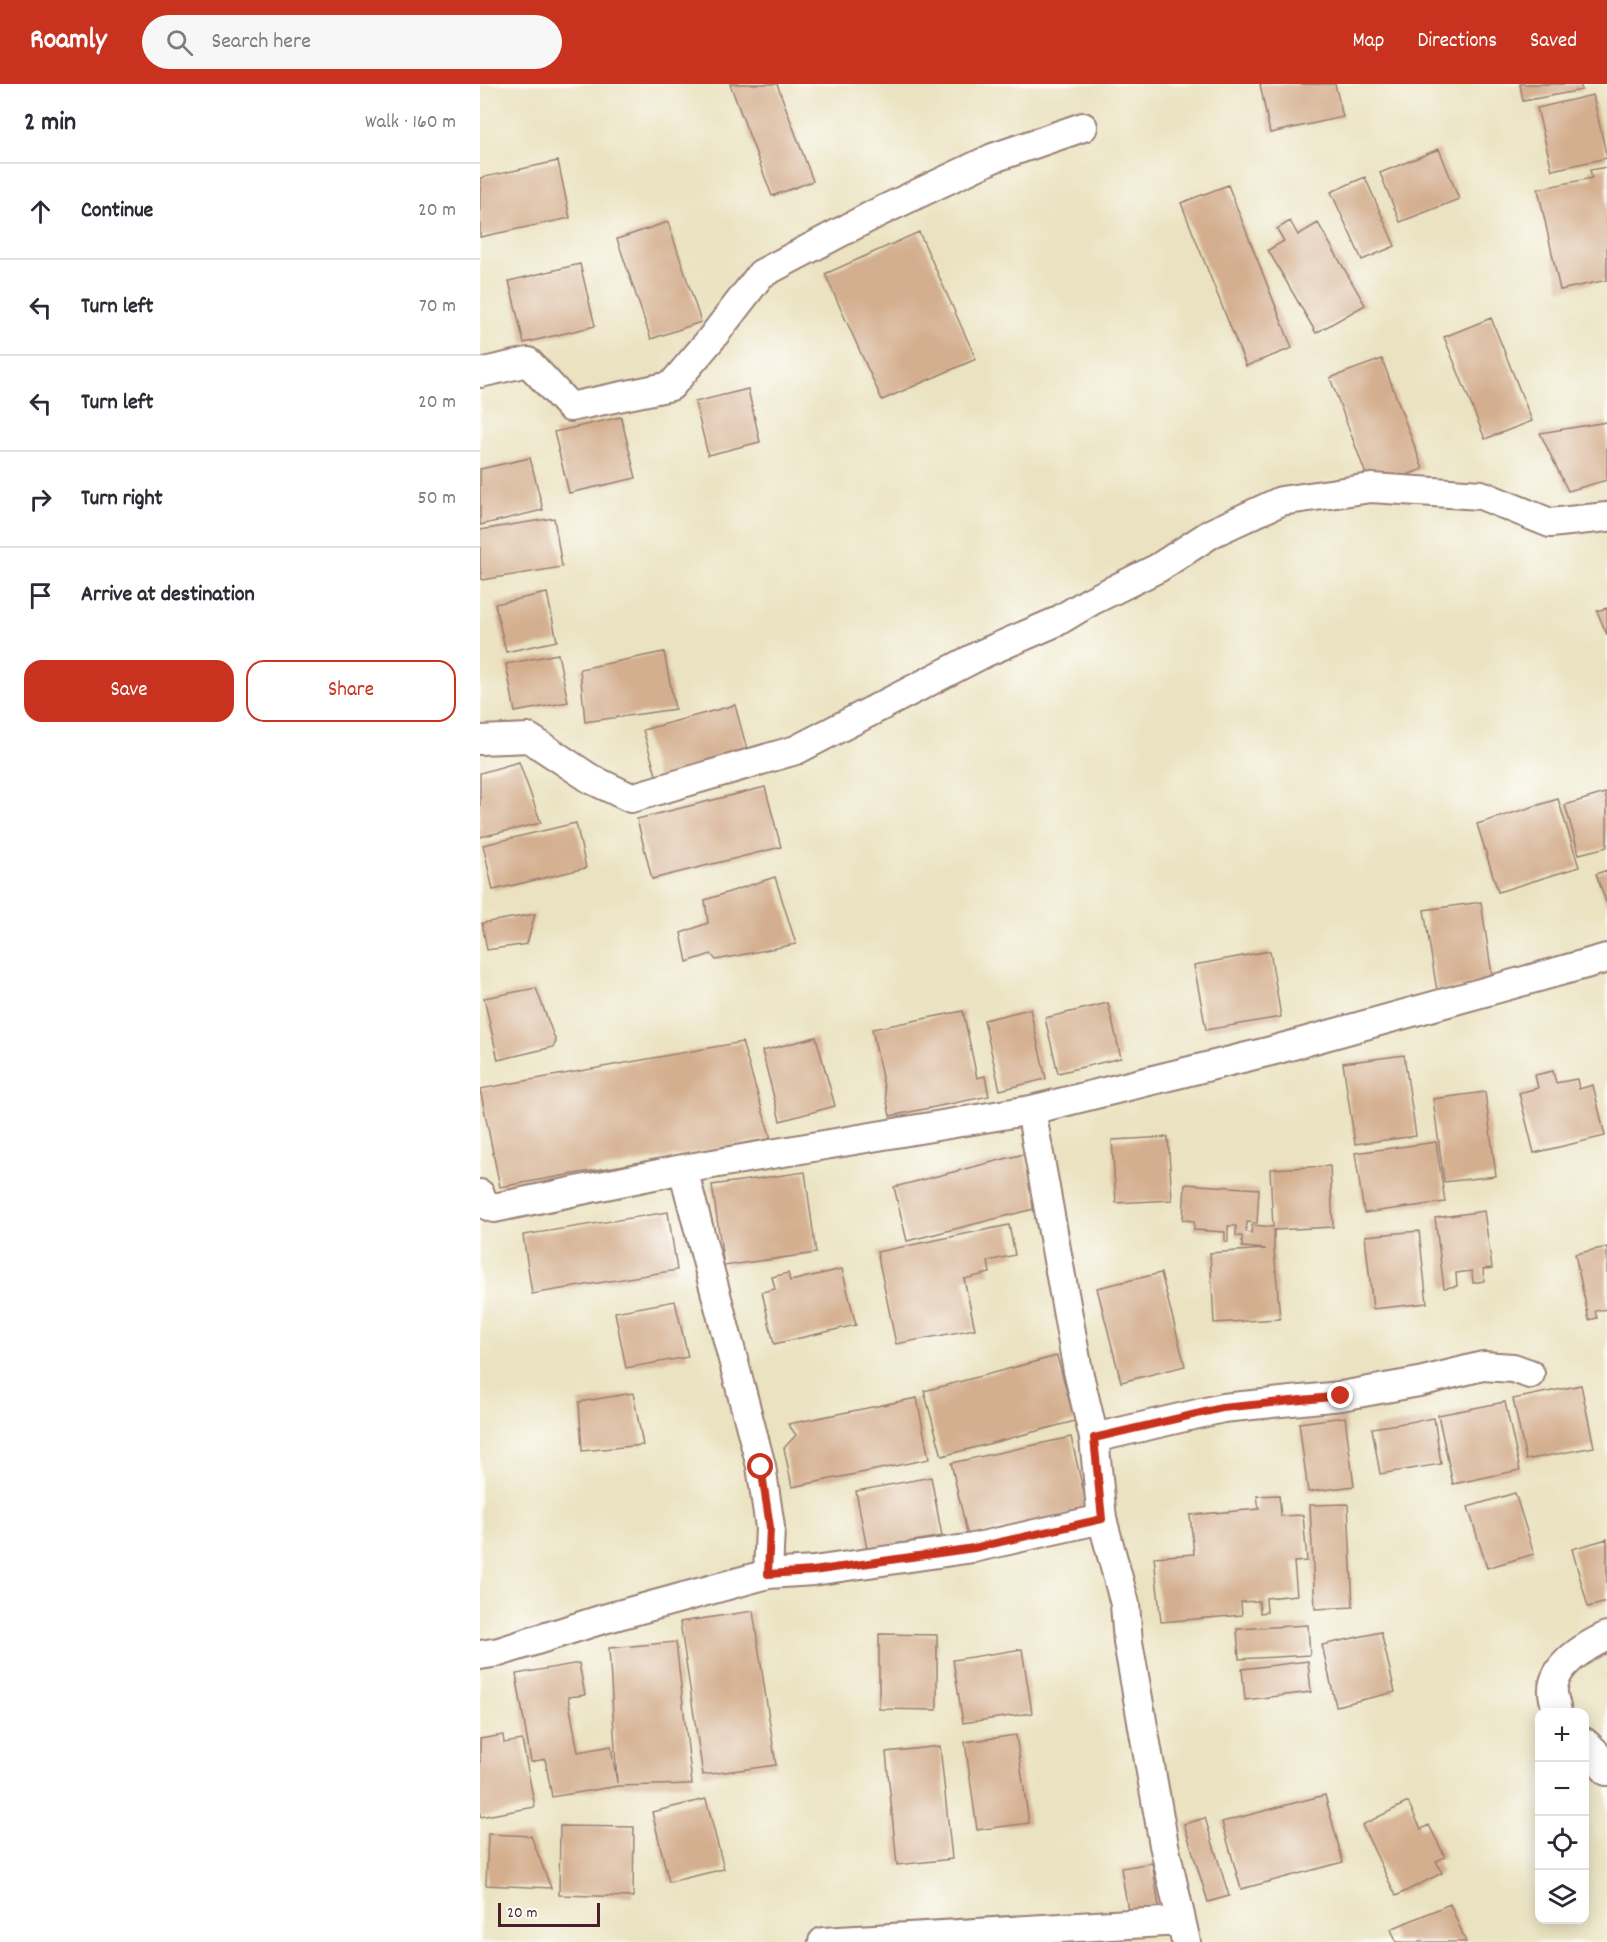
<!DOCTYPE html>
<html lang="en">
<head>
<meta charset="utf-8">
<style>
	body { margin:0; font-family:Dekko,sans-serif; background:#f7f7f7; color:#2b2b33 }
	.controls { position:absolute; right:18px; bottom:18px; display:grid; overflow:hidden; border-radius:12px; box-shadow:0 3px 15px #0003 }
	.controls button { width:54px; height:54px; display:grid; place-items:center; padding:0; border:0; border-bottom:2px solid #e1e1e2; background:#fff; color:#2b2b33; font:30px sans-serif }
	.scale { position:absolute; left:18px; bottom:15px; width:102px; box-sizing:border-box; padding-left:6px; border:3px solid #4a1f2b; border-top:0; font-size:16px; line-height:21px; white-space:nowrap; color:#4a1f2b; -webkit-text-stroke:4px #fdfcf7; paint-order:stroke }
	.stop { position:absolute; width:18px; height:18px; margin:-14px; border:4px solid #c8321e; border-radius:50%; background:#fff }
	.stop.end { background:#c8321e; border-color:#fff; box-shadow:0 2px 6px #0008 }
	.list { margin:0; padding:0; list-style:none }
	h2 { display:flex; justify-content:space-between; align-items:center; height:78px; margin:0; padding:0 24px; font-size:26px }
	h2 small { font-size:20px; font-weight:400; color:#7c7c81 }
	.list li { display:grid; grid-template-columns:39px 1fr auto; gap:18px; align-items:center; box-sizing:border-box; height:96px; padding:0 24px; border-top:2px solid #e1e1e2 }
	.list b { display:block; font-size:22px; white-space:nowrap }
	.list em { font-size:20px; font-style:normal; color:#7c7c81 }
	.actions { display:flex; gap:12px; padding:18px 24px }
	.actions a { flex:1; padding:14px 0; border:2px solid #c8321e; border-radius:18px; text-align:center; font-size:21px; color:#c8321e }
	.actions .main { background:#c8321e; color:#fff }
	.icon { flex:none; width:33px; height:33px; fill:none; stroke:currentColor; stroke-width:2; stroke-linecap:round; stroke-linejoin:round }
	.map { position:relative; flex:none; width:1127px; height:1858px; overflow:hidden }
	header { display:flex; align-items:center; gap:36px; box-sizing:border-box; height:84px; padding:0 30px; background:#c8321e; color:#fff }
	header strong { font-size:28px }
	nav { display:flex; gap:33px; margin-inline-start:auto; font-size:21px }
	.search { width:420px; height:54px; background:#f7f7f7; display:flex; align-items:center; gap:15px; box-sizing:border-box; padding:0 21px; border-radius:33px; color:#7c7c81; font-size:22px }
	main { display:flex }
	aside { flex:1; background:#fff }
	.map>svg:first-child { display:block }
	.building { fill:#d4af8f }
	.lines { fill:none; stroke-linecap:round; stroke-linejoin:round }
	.street-casing { stroke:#9a8076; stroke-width:32 }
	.street { stroke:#fff; stroke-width:28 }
	.route { stroke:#c8321e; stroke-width:8 }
</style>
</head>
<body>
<header>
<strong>Roamly</strong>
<div class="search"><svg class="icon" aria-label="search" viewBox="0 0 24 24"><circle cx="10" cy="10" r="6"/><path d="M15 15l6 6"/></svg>Search here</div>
<nav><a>Map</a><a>Directions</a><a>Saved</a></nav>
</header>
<main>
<aside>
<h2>2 min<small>Walk · 160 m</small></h2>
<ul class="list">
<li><svg class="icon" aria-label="ahead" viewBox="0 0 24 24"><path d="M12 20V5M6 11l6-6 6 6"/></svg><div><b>Continue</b></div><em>20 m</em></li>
<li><svg class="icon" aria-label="left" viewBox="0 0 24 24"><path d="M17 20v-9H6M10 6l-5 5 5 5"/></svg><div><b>Turn left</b></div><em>70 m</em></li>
<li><svg class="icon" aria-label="left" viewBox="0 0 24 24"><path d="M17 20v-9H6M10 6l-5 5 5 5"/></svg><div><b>Turn left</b></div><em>20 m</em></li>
<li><svg class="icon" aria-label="right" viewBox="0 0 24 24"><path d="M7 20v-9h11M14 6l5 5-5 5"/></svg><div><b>Turn right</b></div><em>50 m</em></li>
<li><svg class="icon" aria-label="arrive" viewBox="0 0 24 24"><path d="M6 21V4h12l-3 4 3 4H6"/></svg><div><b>Arrive at destination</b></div></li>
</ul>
<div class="actions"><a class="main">Save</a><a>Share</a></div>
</aside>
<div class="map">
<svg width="1127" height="1858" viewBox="0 0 1127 1858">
	<rect width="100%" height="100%" fill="#fdfcf7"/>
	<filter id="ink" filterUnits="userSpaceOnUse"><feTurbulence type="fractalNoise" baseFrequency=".0167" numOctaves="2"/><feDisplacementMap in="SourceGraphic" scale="12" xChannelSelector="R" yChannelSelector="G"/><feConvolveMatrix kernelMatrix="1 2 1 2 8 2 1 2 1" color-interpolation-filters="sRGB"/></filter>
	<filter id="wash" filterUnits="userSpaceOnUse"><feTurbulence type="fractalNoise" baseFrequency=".008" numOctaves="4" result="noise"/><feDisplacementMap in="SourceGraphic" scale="24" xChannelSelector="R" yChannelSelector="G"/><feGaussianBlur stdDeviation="1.35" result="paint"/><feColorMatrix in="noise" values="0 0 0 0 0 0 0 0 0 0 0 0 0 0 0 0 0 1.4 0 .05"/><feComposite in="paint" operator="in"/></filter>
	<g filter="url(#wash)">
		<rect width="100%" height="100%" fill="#eae2c0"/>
		<g id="blocks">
			<path class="building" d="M250,0H297L333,97L292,112Z
				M780,0H855L863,33L790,49Z
				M1040,0H1100L1102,6L1043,17Z
				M1113,11L1127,74L1072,86L1057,24Z
				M959,65L979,115L920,138L900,89Z
				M78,77L90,134L0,153V94Z
				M1127,83V196L1080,206L1058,105L1112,94L1110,86Z
				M885,93L915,162L882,176L851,108Z
				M748,101L812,264L766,282L701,119Z
				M810,137L818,151L838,139L885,221L836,249L788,166L804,157L797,145Z
				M188,138L221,238L171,255L137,155Z
				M439,148L496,275L402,316L345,190Z
				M100,180L115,242L44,259L29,197Z
				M1011,234L1052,337L1005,355L964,253Z
				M902,275L943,385L891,404L850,294Z
				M268,305L280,358L228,371L215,318Z
				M141,333L156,394L89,409L74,348Z
				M1127,338V396L1088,407L1060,349Z
				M50,374L63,426L0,441V385Z
				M74,434L82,483L2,496L0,481V446Z
				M67,509L77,557L26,568L15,520Z
				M1127,524V551L1117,527Z
				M184,568L195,625L105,638L100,585Z
				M78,570L88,618L35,628L26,580Z
				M255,621L268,669L177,694L163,646Z
				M39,678L61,739L0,753V689Z
				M285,703L301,763L172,795L157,735Z
				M1125,709L1127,719V763L1099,770L1085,721Z
				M1078,715L1099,783L1018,808L997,740Z
				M96,739L106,784L13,806L3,761Z
				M1127,786V821L1116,790Z
				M295,793L316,860L236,876L231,870L207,878L201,849L228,839L225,816Z
				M1001,818L1013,898L957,907L944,826Z
				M55,830L47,860L7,866L2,839Z
				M790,867L801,933L726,946L714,881Z
				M56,904L76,958L73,963L18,976L4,914Z
				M628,919L641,974L578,989L565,934Z
				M550,925L566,995L520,1006L504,936Z
				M483,927L497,994L505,992L509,1012L410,1032L392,945Z
				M336,953L355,1022L300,1037L282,967Z
				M262,958L291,1055L20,1103L0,1005Z
				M924,971L936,1052L875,1060L863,979Z
				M1073,987L1076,999L1097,995L1099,1005L1113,1001L1125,1052L1054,1069L1039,1009L1058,1004L1055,991Z
				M1005,1008L1016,1092L964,1098L953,1015Z
				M688,1053L692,1116L636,1119L632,1056Z
				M956,1058L965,1118L884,1129L875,1069Z
				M544,1070L558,1124L427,1157L414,1103Z
				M850,1082L853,1143L794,1146V1165L800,1235L734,1239L730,1169L786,1165L762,1163V1152H756V1142H748V1158H745V1148L714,1146V1137L703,1136L705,1100L779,1105L777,1139L767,1138L766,1148L771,1149L772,1141L793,1143L790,1085Z
				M325,1088L336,1169L244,1182L232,1101Z
				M1004,1127L1012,1184L1003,1185L1004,1197L993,1199L992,1187L976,1189L977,1202L964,1204L955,1134Z
				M188,1128L197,1186L52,1210L43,1151Z
				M529,1141L535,1171L508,1177L510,1189L484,1195L495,1245L416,1260L397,1168Z
				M939,1147L947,1219L893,1225L885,1152Z
				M1127,1163V1225L1115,1227L1117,1234L1109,1236L1095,1170Z
				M362,1185L376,1241L294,1260L282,1208L295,1205L292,1193L308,1189L310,1197Z
				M681,1189L705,1282L641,1298L617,1204Z
				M195,1217L208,1273L146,1284L135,1228Z
				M577,1272L595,1337L462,1372L444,1307Z
				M1101,1301L1114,1363L1046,1376L1033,1315Z
				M153,1309L163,1361L102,1367L99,1318Z
				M437,1314L449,1375L312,1403L304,1364L316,1351L308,1340Z
				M1025,1318L1040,1386L973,1400L958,1331Z
				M865,1333L874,1402L828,1408L819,1339Z
				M954,1334L961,1380L900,1390L892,1344Z
				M591,1353L608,1427L488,1453L471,1379Z
				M451,1393L462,1452L387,1465L376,1407Z
				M1035,1409L1054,1470L1007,1484L988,1423Z
				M799,1411L801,1432L823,1431L827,1477L814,1478L817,1511L786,1514L787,1528L780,1529L779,1517L761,1518L762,1531L681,1538L674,1473L714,1470L710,1431L779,1425L777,1412Z
				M868,1420L873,1523L835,1525L830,1421Z
				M1127,1455V1518L1108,1523L1092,1465Z
				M273,1527L296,1681L223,1691L200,1538Z
				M828,1541L830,1571L759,1575L757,1545Z
				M901,1548L915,1608L856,1622L842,1561Z
				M399,1550L457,1551V1626L399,1625Z
				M196,1558L212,1700L138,1702L72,1713L65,1675L51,1678L36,1590L99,1579L105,1611L88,1613L98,1668L131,1662L137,1699L129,1564Z
				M542,1565L552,1629L483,1639L473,1576Z
				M828,1577L831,1608L765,1616L762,1585Z
				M23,1651L24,1659L42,1656L55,1723L0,1733V1655Z
				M536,1651L549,1739L497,1746L485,1658Z
				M460,1662L472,1775L417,1781L406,1668Z
				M845,1711L863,1778L761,1805L742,1738Z
				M226,1715L244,1785L189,1798L172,1728Z
				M928,1718L941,1745L949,1741L965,1773L956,1777L962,1789L916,1812L882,1741Z
				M725,1734L749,1812L728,1818L704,1740Z
				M80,1742L154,1743L153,1813L79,1811Z
				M8,1750L51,1752L71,1804L6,1801Z
				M672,1779L680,1828L649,1833L641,1784Z
				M970,1820L986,1858H916L911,1845Z"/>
		</g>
	</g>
	<g filter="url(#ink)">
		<use href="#blocks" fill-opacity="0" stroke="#9a8076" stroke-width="1.5"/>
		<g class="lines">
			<defs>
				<path id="street" d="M0,289L48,278L90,323L191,302L231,255L281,190L397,129L513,74L603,43
					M0,656L49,654L111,695L151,714L316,666L504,569L576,538L611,517L678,484L732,449L801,417L891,404L1001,411L1070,439L1127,433
					M551,1026L598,1287L614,1354L622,1435L645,1520L648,1558L684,1761L706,1858
					M203,1085L281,1382L290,1443L288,1490L333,1487L493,1464L622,1435
					M0,1110C2,1118 6,1122 14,1124L203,1085L551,1026L791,967L1127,874
					M614,1354L743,1324L861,1312L939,1298L1003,1282L1033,1284L1050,1290
					M0,1571L19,1568L120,1536L288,1490
					M1077,1628C1076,1621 1072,1611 1073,1604C1076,1579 1106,1562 1127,1552
					M1104,1658L1114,1667L1127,1687
					M343,1858L701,1837"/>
			</defs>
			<use href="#street" class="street-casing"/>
			<use href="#street" class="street"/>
		</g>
	</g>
	<g class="lines" filter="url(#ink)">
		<path class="route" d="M281,1383L290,1443L288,1490L333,1487L494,1464L622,1435L614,1354L742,1324L861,1312"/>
	</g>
</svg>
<div class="controls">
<button>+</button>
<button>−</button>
<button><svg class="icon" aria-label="locate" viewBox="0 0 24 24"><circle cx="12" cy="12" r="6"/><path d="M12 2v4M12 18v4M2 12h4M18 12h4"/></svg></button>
<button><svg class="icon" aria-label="layers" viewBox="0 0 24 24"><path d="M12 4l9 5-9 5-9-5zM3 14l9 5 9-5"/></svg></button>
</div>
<div class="scale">20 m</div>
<div class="stop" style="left:281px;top:1383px"></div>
<div class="stop end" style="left:861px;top:1312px"></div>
</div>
</main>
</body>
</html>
